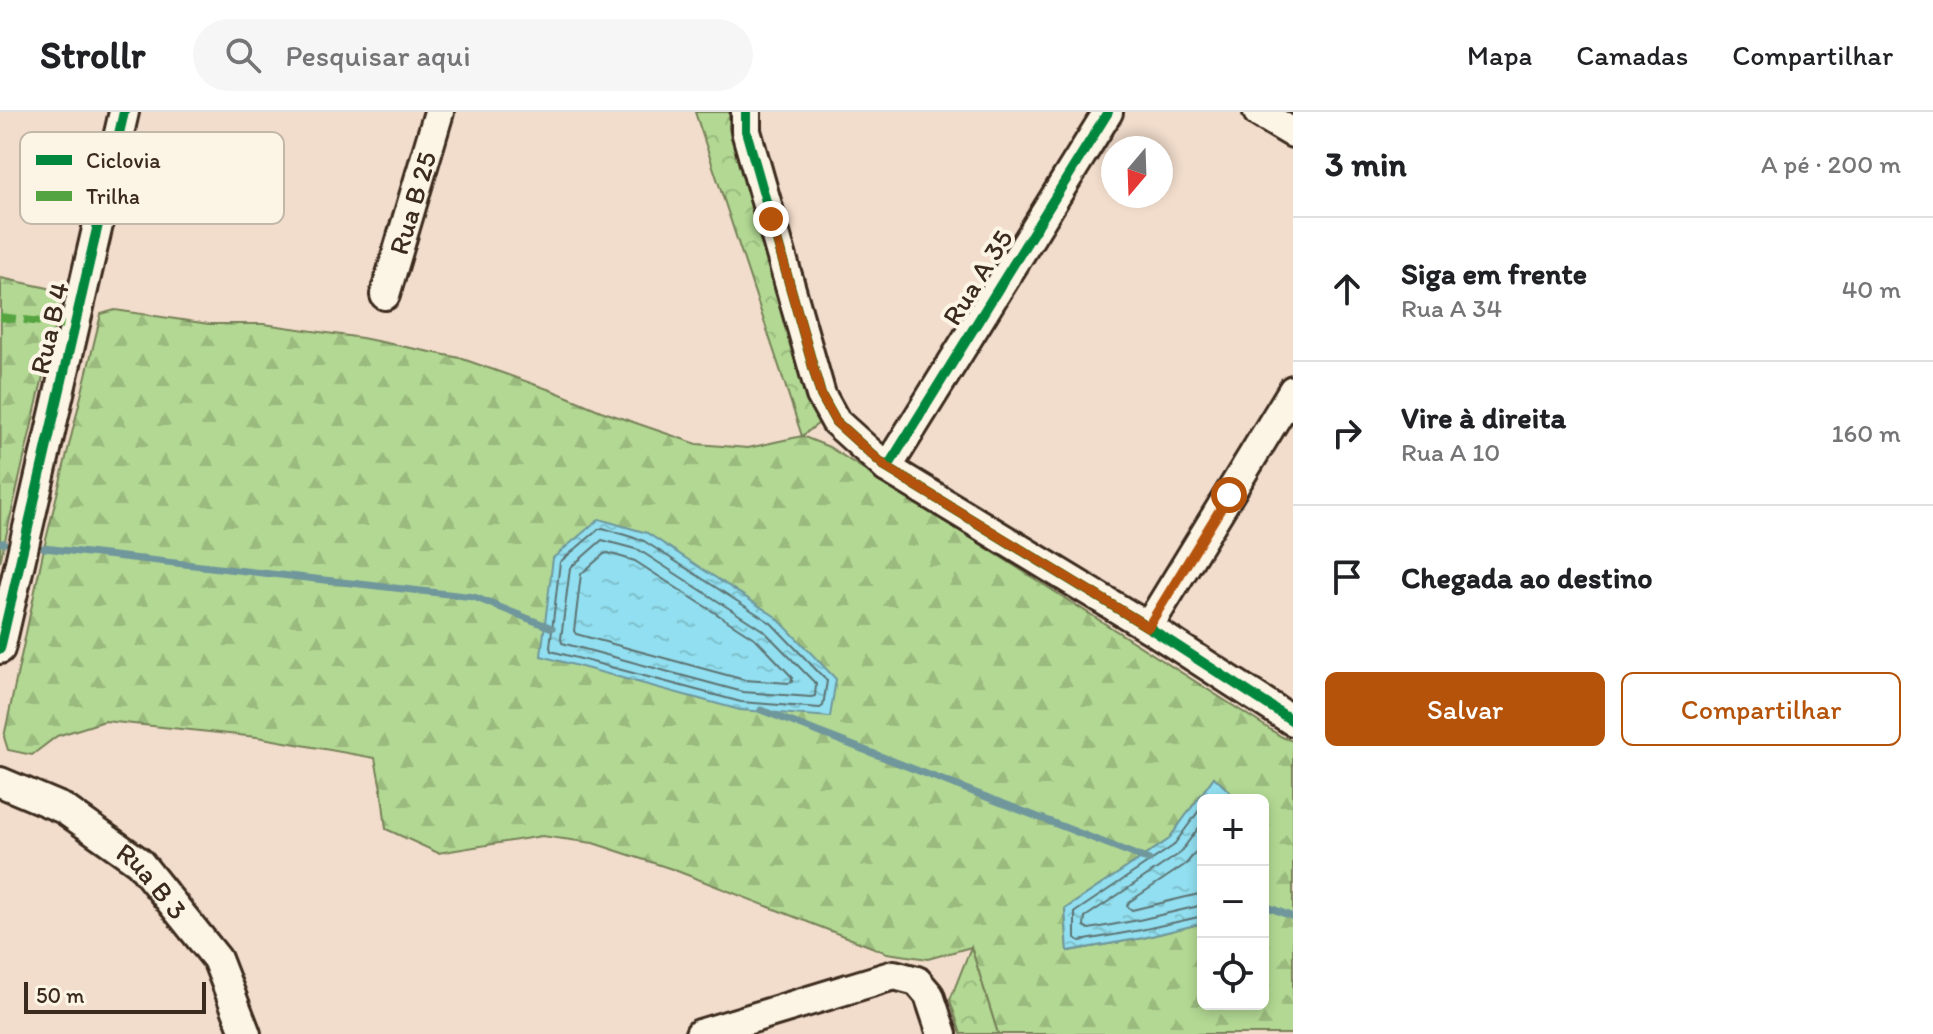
<!DOCTYPE html>
<html lang="pt">
<head>
<meta charset="utf-8">
<style>
	body { margin:0; font-family:Itim,sans-serif; background:#f6f6f6; color:#202124 }
	.controls { position:absolute; right:24px; bottom:24px; display:grid; overflow:hidden; border-radius:12px; box-shadow:0 4px 12px #0003 }
	.controls button { width:72px; height:72px; display:grid; place-items:center; padding:0; border:0; border-bottom:2px solid #e0e0e0; background:#fff; color:#202124; font:40px sans-serif }
	.compass { position:absolute; left:1101px; top:24px; width:72px; height:72px; border-radius:50%; background:#fff; box-shadow:0 4px 12px #0003; rotate:199deg }
	.scale { position:absolute; left:24px; bottom:20px; width:182px; box-sizing:border-box; padding-left:8px; border:4px solid #3b2a1e; border-top:0; font-size:22px; line-height:28px; white-space:nowrap; color:#3b2a1e; -webkit-text-stroke:6px #fcf5e5; paint-order:stroke }
	.stop { position:absolute; width:24px; height:24px; margin:-18px; border:6px solid #b45309; border-radius:50%; background:#fff }
	.stop.end { background:#b45309; border-color:#fff; box-shadow:0 2px 8px #0008 }
	.list { margin:0; padding:0; list-style:none }
	h2 { display:flex; justify-content:space-between; align-items:center; height:104px; margin:0; padding:0 32px; font-size:34px }
	h2 small { font-size:26px; font-weight:400; color:#757577 }
	.list li { display:grid; grid-template-columns:52px 1fr auto; gap:24px; align-items:center; box-sizing:border-box; height:144px; padding:0 32px; border-top:2px solid #e0e0e0 }
	.list b { display:block; font-size:30px; white-space:nowrap }
	.list p { margin:0; font-size:26px; white-space:nowrap; color:#757577 }
	.list em { font-size:26px; font-style:normal; color:#757577 }
	.actions { display:flex; gap:16px; padding:24px 32px }
	.actions a { flex:1; padding:18px 0; border:2px solid #b45309; border-radius:12px; text-align:center; font-size:28px; color:#b45309 }
	.actions .main { background:#b45309; color:#fff }
	.icon { flex:none; width:44px; height:44px; fill:none; stroke:currentColor; stroke-width:2; stroke-linecap:round; stroke-linejoin:round }
	.map { position:relative; flex:none; width:1293px; height:922px; overflow:hidden }
	header { display:flex; align-items:center; gap:48px; box-sizing:border-box; height:112px; padding:0 40px; background:#fff; border-bottom:2px solid #e0e0e0 }
	header strong { font-size:38px }
	nav { display:flex; gap:44px; margin-inline-start:auto; font-size:28px }
	.search { width:560px; height:72px; background:#f6f6f6; display:flex; align-items:center; gap:20px; box-sizing:border-box; padding:0 28px; border-radius:44px; color:#757577; font-size:30px }
	main { display:flex }
	aside { flex:1; background:#fff }
	.map>svg:first-child { display:block }
	.forest { fill:url(#forest-firs); stroke:#768158; stroke-width:2; fill-rule:evenodd }
	.park { fill:url(#park-crowns); stroke:#768158; stroke-width:2 }
	.water { fill:url(#water-ripples); stroke:#6f979c; stroke-width:2 }
	.lines { fill:none; stroke-linecap:round; stroke-linejoin:round }
	.shore { stroke:#5d7272; stroke-width:2 }
	.stream { stroke:#6f979c; stroke-width:7 }
	.street-casing { stroke:#3b2a1e; stroke-width:34 }
	.street { stroke:#fcf5e5; stroke-width:28 }
	.quiet { stroke:#54a441; stroke-width:8; stroke-dasharray:16 8; stroke-linecap:butt }
	.cycleway-casing { stroke:#fcf5e5; stroke-width:15 }
	.cycleway { stroke:#00873e; stroke-width:10 }
	.route { stroke:#b45309; stroke-width:10 }
	.labels { text-anchor:middle; dominant-baseline:central; stroke-width:8; stroke-linejoin:round; paint-order:stroke }
	.street-label { font-size:28px; fill:#3b2a1e; stroke:#fcf5e5 }
	.key { fill:#fcf5e5; stroke:#c2b8a9; stroke-width:2 }
	.key-label { font-size:22px; fill:#3b2a1e }
</style>
</head>
<body>
<header>
<strong>Strollr</strong>
<div class="search"><svg class="icon" aria-label="search" viewBox="0 0 24 24"><circle cx="10" cy="10" r="6"/><path d="M15 15l6 6"/></svg>Pesquisar aqui</div>
<nav><a>Mapa</a><a>Camadas</a><a>Compartilhar</a></nav>
</header>
<main>
<div class="map">
<svg width="1293" height="922" viewBox="0 0 1293 922">
	<defs>
		<pattern id="forest-firs" width="22" height="20" patternUnits="userSpaceOnUse" patternTransform="scale(2)"><rect width="22" height="20" fill="#b2d893"/><path d="M5 1l3.5 6h-7zM16 11l3.5 6h-7z" fill="#9aba7e"/></pattern>
		<pattern id="park-crowns" width="20" height="18" patternUnits="userSpaceOnUse" patternTransform="scale(2)"><rect width="20" height="18" fill="#b2d893"/><path d="M2 6a3 3 0 1 1 6 0M12 15a3 3 0 1 1 6 0" fill="none" stroke="#9aba7e"/></pattern>
		<pattern id="water-ripples" width="26" height="14" patternUnits="userSpaceOnUse" patternTransform="scale(2)"><rect width="26" height="14" fill="#91dff0"/><path d="M2 4q2-2 4 0t4 0M15 11q2-2 4 0t4 0" fill="none" stroke="#7ec0cd"/></pattern>
	</defs>
	<rect width="100%" height="100%" fill="#f2ddcc"/>
	<filter id="ink" filterUnits="userSpaceOnUse"><feTurbulence type="fractalNoise" baseFrequency=".0125" numOctaves="2"/><feDisplacementMap in="SourceGraphic" scale="16" xChannelSelector="R" yChannelSelector="G"/><feConvolveMatrix kernelMatrix="1 2 1 2 8 2 1 2 1" color-interpolation-filters="sRGB"/></filter>
	<g filter="url(#ink)">
		<path class="forest" d="M1,166L48,176L60,191L0,450Z
			M115,198L209,212H264L362,226L460,246L556,280L601,299L697,332L748,336L802,324L829,335L1282,625L1293,629V922H998L971,835L928,847L887,841L672,757L593,731L542,724L438,741L386,717L382,682L375,646L257,625L105,609L57,624L32,643L8,638L4,625L44,436L101,202ZM1214,665L1238,688H1263V892H1203V811L1143,826L1068,839L1065,797L1168,728Z"/>
		<path class="park" d="M695,0H729V17L823,308L802,324Z
			M971,835L998,922H961L950,888Z"/>
		<path class="water" d="M599,407L647,421L776,505L836,567L830,605L740,598L541,544L553,446Z
			M1214,665L1238,688H1203V811L1143,826L1068,839L1065,797L1168,728Z"/>
		<g class="lines">
			<path class="shore" d="M603,416L644,429L771,511L827,569L823,594L820,596L741,590L551,539L550,535L560,450L599,417Z
				M602,428L639,438L764,519L816,572L815,584L811,585L743,580L562,531L561,527L570,456Z
				M608,441L635,449L757,528L792,565V570L789,571L745,568L576,522L574,519L581,462L604,442Z
				M1203,693L1173,734L1075,800V826L1080,829L1141,818L1203,804
				M1203,710L1179,742L1085,805L1084,814L1089,817L1139,808L1203,793
				M1203,731L1186,752L1129,790L1127,794L1132,798L1203,781"/>
			<path class="stream" d="M0,431H4
				M44,436L474,485L552,516
				M761,598L1149,748
				M1263,793L1293,805"/>
			<defs>
				<g id="street">
					<path d="M746,0V19L821,283L836,310L887,356L1148,515L1293,609"/>
					<path d="M1258,0L1293,21"/>
					<path id="s1" d="M385,183L439,0"/>
					<path d="M887,356L1108,0"/>
					<path d="M1148,515L1293,278"/>
					<path d="M0,537L124,0"/>
					<path id="s2" d="M0,670L64,697L139,750L217,847L246,922"/>
					<path d="M700,922L894,863L917,869L929,883L942,922"/>
				</g>
			</defs>
			<use href="#street" class="street-casing"/>
			<use href="#street" class="street"/>
			<path class="quiet" d="M0,205L74,214"/>
			<defs>
				<path id="cycleway" d="M746,0V19L821,283L836,310L887,356L1148,515L1293,609
					M887,356L1108,0
					M0,537L124,0"/>
			</defs>
			<use href="#cycleway" class="cycleway-casing"/>
			<use href="#cycleway" class="cycleway"/>
		</g>
	</g>
	<g class="lines" filter="url(#ink)">
		<path class="route" d="M771,107L821,283L836,310L887,356L1122,499L1148,515L1229,383"/>
	</g>
	<g class="labels">
		<g class="street-label">
			<text stroke="none"><textPath href="#s1" startOffset="96">Rua B 25</textPath></text>
			<text transform="translate(977 165) rotate(-58)">Rua A 35</text>
			<text transform="translate(49 216) rotate(-77)">Rua B 4</text>
			<text stroke="none"><textPath href="#s2" startOffset="184">Rua B 3</textPath></text>
		</g>
	</g>
	<rect x="20" y="20" width="264" height="92" rx="12" class="key"/>
	<rect x="36" y="43" width="36" height="10" fill="#00873e"/>
	<rect x="36" y="79" width="36" height="10" fill="#54a441"/>
	<g class="key-label">
		<text x="86" y="56">Ciclovia</text>
		<text x="86" y="92">Trilha</text>
	</g>
</svg>
<div class="controls">
<button>+</button>
<button>−</button>
<button><svg class="icon" aria-label="locate" viewBox="0 0 24 24"><circle cx="12" cy="12" r="6"/><path d="M12 2v4M12 18v4M2 12h4M18 12h4"/></svg></button>
</div>
<svg class="compass" viewBox="-18 -18 36 36"><path d="M0-13l5 13h-10z" fill="#e53935"/><path d="M0 13l5-13h-10z" fill="#757577"/></svg>
<div class="scale">50 m</div>
<div class="stop" style="left:1229px;top:383px"></div>
<div class="stop end" style="left:771px;top:107px"></div>
</div>
<aside>
<h2>3 min<small>A pé · 200 m</small></h2>
<ul class="list">
<li><svg class="icon" aria-label="ahead" viewBox="0 0 24 24"><path d="M12 20V5M6 11l6-6 6 6"/></svg><div><b>Siga em frente</b><p>Rua A 34</p></div><em>40 m</em></li>
<li><svg class="icon" aria-label="right" viewBox="0 0 24 24"><path d="M7 20v-9h11M14 6l5 5-5 5"/></svg><div><b>Vire à direita</b><p>Rua A 10</p></div><em>160 m</em></li>
<li><svg class="icon" aria-label="arrive" viewBox="0 0 24 24"><path d="M6 21V4h12l-3 4 3 4H6"/></svg><div><b>Chegada ao destino</b></div></li>
</ul>
<div class="actions"><a class="main">Salvar</a><a>Compartilhar</a></div>
</aside>
</main>
</body>
</html>
